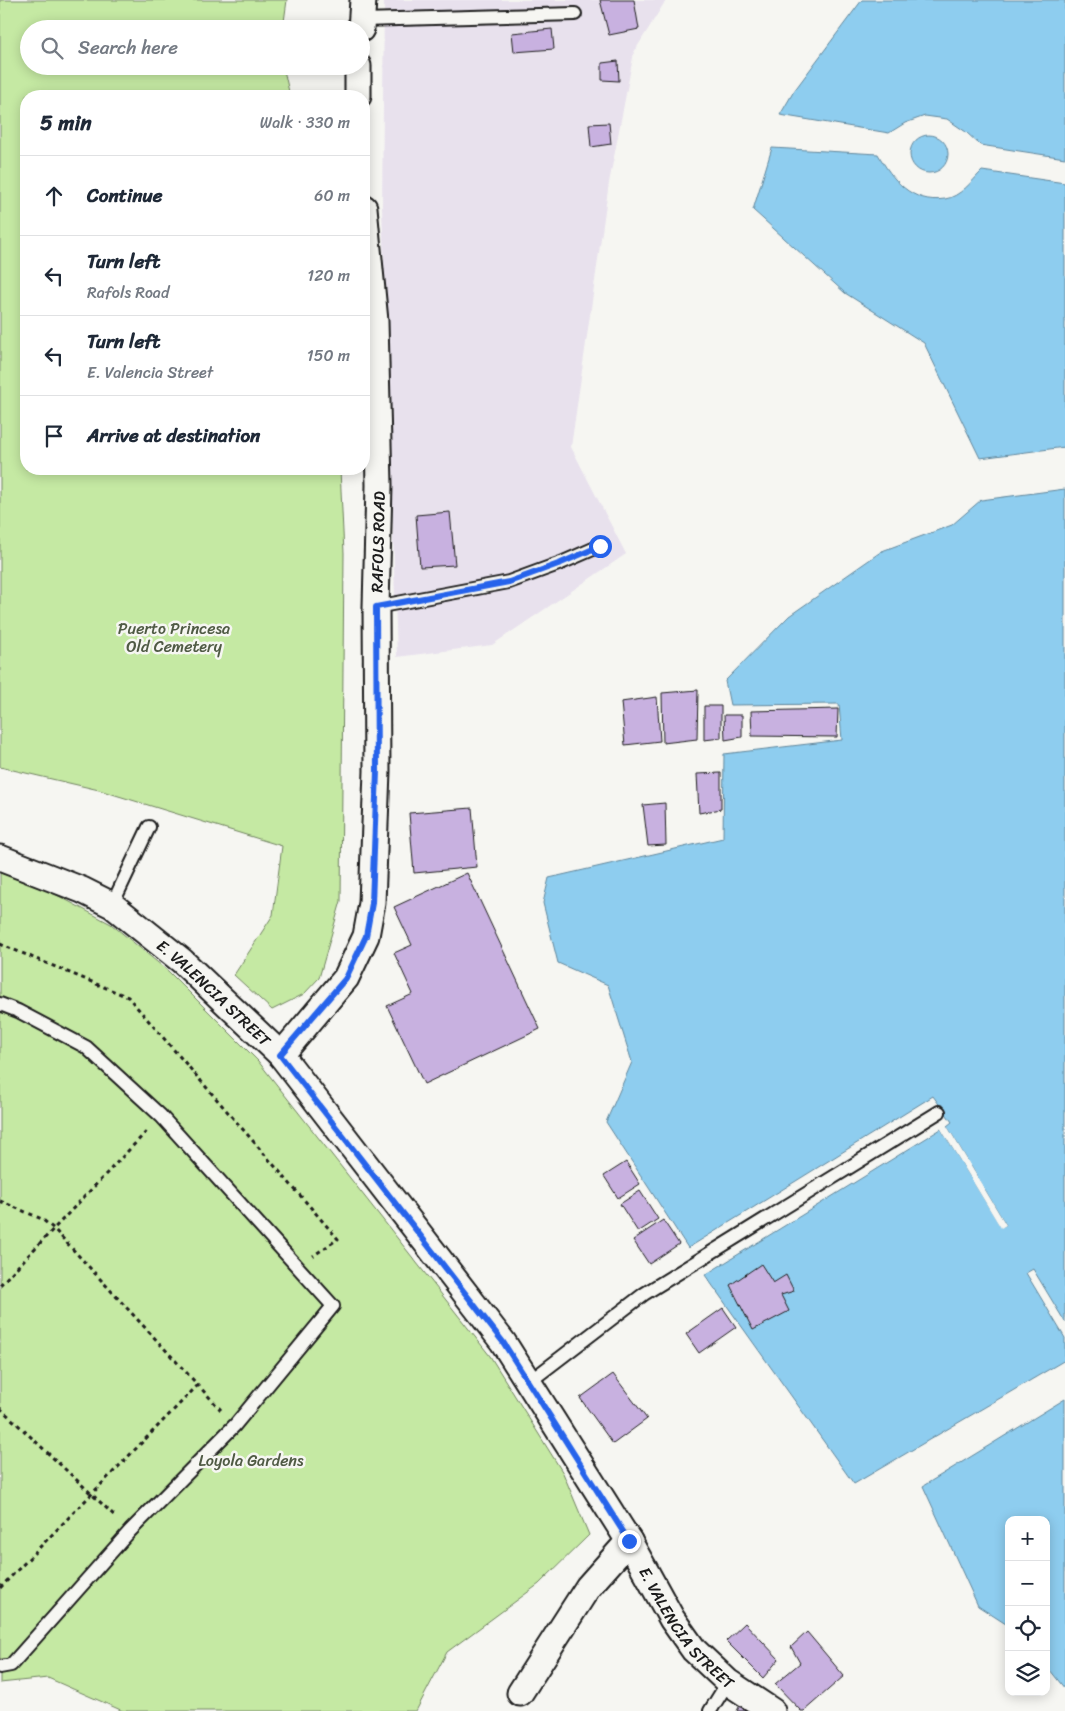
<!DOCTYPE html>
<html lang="en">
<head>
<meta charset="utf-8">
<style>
	body { margin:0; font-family:Sriracha,sans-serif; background:#f6f6f7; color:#1f2937 }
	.controls { position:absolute; right:15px; bottom:15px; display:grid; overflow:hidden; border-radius:10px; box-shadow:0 2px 12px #0003 }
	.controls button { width:45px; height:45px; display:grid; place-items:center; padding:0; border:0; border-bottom:1px solid #e0e1e3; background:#fff; color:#1f2937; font:25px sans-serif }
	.stop { position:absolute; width:15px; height:15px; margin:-11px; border:4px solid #2563eb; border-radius:50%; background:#fff }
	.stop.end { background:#2563eb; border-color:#fff; box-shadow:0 1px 5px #0008 }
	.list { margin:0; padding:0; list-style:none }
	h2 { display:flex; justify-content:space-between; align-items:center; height:65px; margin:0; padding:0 20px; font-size:21px }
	h2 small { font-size:16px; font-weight:400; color:#747a83 }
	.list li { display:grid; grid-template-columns:32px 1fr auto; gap:15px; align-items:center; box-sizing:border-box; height:80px; padding:0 20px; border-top:1px solid #e0e1e3 }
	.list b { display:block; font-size:19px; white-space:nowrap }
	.list p { margin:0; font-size:16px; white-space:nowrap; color:#747a83 }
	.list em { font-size:16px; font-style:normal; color:#747a83 }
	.icon { flex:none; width:28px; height:28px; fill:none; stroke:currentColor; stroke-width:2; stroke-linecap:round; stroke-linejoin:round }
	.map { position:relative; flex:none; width:1065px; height:1711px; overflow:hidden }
	.search { position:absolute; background:#fff; box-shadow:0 2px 12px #0003; left:20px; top:20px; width:350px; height:55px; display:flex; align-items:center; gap:12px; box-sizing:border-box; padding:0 18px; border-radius:28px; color:#747a83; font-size:19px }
	.panel { position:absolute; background:#fff; box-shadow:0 2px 12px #0003; left:20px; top:90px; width:350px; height:385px; border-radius:20px }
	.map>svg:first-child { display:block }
	.built { fill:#e8e1ed }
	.green { fill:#c5e9a3; stroke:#708260 }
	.water { fill:#8ecdef; stroke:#60869b }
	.pier { fill:#f6f6f2 }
	.building { fill:#c8b1e0; stroke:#1c1c1c }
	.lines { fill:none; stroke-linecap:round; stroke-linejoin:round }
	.service-casing { stroke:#1c1c1c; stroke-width:16 }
	.minor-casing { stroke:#1c1c1c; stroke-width:29 }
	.path { stroke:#1c1c1c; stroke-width:3; stroke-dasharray:4 4; stroke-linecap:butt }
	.service { stroke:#f6f6f2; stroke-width:12 }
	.minor { stroke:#f6f6f2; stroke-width:25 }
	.route { stroke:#2563eb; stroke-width:6 }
	.labels { text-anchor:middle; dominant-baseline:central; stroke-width:5; stroke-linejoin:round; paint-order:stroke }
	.street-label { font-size:16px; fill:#1c1c1c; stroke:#f6f6f2 }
	.park-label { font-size:16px; fill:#4f5a44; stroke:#f6f6f2 }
</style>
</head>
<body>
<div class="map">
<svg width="1065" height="1711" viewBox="0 0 1065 1711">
	<rect width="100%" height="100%" fill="#f6f6f2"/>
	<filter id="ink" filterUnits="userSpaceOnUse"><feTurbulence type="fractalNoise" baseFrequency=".02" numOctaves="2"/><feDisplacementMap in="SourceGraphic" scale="10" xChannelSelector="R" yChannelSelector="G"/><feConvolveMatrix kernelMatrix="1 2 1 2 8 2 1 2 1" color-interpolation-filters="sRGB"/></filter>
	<g filter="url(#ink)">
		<path class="built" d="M384,0H666L634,52L609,183L571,447L626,554L492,645L397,657L382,207Z"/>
		<path class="green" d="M0,0H287L283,29H29V66H283L290,96H26V469H340L344,553L341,901L319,978L304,994L272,1010L234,975L273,915L282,846L99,790L0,767Z
			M0,873L40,886L111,924L168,971L258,1061L490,1356L563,1473L589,1535L539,1584L447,1652L416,1711H123L48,1678L0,1683Z"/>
		<path class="water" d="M862,0H1065V158L980,145L966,132L947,119L925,116L905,123L889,133L780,115L794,91Z
			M910 154a19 19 0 1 1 38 0a19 19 0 1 1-38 0Z
			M772,148L878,154C892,179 911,204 945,199C960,197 972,181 982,171L1065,183V447L980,458L924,343L845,293L753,210Z
			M1065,489V1322L1033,1269L1026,1273L1065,1338V1360L854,1484L705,1275L941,1129L1001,1227L1006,1225L947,1126L952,1122L933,1096L688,1248L606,1122L632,1062L608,985L558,963L543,903L549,878L723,838L724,754L842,740L839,704L730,705L725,681L789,616L882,551L952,525L981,500Z
			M1065,1399V1689L1046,1665V1520H1009V1626L978,1606L923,1486Z"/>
		<path class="pier" d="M947,1126L1006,1225L1001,1228L941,1129L944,1128L1002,1224L944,1127Z"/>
		<path class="building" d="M600,0H634L639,29L609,35Z
			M552,29L554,49L514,52L512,33Z
			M618,61L619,81L602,80V63Z
			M609,123L611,144L591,147L589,124Z
			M450,512L455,565L420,567L416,515Z
			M698,690L697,739L663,743L662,693Z
			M657,697L660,741L625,745L621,702Z
			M704,706H721V738L704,740Z
			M838,709L837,737L752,736L751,711Z
			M724,715H742V737L725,740Z
			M721,773V809L699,813L697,774Z
			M665,803L666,845L648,846L643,805Z
			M472,808L477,867L414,873L409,813Z
			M467,873L540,1029L424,1084L387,1006L413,994L394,953L412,945L394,907Z
			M626,1162L640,1184L618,1198L604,1176Z
			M640,1191L658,1219L638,1232L620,1204Z
			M663,1220L679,1244L649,1264L633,1240Z
			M761,1264L773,1283L786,1275L794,1291L781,1295L789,1311L753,1330L730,1285Z
			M723,1308L736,1327L699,1353L686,1334Z
			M613,1374L647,1419L613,1444L580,1398Z
			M745,1623L779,1659L763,1678L726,1641Z
			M807,1632L844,1676L804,1711H801L775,1684L800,1663L791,1647Z
			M740,1705L747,1711H737Z"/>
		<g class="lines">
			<defs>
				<path id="service" d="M362,20L575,14
					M376,607L509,582L561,563L600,546
					M112,905L149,827
					M0,1004L18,1011L86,1047L161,1116L333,1306L235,1425L130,1531L11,1665L0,1667
					M529,1382L644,1294L939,1112
					M710,1711L728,1682"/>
				<g id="minor">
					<path d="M361,29L363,0"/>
					<path d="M358,96V66"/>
					<path id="s1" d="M0,858L82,890L112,905L182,961L281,1055L503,1342L629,1541L672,1619L694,1650L728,1682L772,1711"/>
					<path id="s2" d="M281,1055L346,978L366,936L372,903L377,771L376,607L379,485L375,321L364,208"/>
					<path d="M520,1693L588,1587L629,1541"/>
				</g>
			</defs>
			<use href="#service" class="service-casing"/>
			<use href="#minor" class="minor-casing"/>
			<path class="path" d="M0,944L128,997L338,1239L313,1256
				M0,1201L42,1219L54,1229L221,1410
				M0,1285L148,1130
				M0,1408L116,1517
				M0,1588L198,1385"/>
			<use href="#service" class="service"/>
			<use href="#minor" class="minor"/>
		</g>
	</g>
	<g class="lines" filter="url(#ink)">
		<path class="route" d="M600,546L561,563L509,582L376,607L377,771L372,903L366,936L346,978L280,1055L503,1342L629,1541"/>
	</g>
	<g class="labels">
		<g class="street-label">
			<text stroke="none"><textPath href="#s2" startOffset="542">RAFOLS ROAD</textPath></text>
			<text stroke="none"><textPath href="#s1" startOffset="256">E. VALENCIA STREET</textPath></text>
			<text stroke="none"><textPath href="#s1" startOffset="1051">E. VALENCIA STREET</textPath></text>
		</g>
		<g class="park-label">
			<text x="174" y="628">Puerto Princesa<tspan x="174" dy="18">Old Cemetery</tspan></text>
			<text x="251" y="1460">Loyola Gardens</text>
		</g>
	</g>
</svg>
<div class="controls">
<button>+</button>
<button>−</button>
<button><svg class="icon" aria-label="locate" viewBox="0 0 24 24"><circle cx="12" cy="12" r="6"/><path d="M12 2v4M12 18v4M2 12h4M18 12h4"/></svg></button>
<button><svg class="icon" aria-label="layers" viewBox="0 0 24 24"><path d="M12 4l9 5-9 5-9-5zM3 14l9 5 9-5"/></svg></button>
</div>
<div class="stop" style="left:600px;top:546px"></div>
<div class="stop end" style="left:629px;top:1541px"></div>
<div class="search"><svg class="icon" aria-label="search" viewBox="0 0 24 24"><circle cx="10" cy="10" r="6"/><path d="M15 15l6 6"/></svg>Search here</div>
<section class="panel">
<h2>5 min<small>Walk · 330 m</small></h2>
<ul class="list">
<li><svg class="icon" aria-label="ahead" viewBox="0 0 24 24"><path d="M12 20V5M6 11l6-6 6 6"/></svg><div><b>Continue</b></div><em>60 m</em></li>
<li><svg class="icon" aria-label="left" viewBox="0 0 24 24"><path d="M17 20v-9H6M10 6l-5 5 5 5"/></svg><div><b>Turn left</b><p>Rafols Road</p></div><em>120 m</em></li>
<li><svg class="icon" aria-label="left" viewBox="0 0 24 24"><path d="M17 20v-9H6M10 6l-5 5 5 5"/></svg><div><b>Turn left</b><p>E. Valencia Street</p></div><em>150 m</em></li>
<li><svg class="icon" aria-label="arrive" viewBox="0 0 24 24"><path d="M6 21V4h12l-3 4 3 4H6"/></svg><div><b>Arrive at destination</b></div></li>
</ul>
</section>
</div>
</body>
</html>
